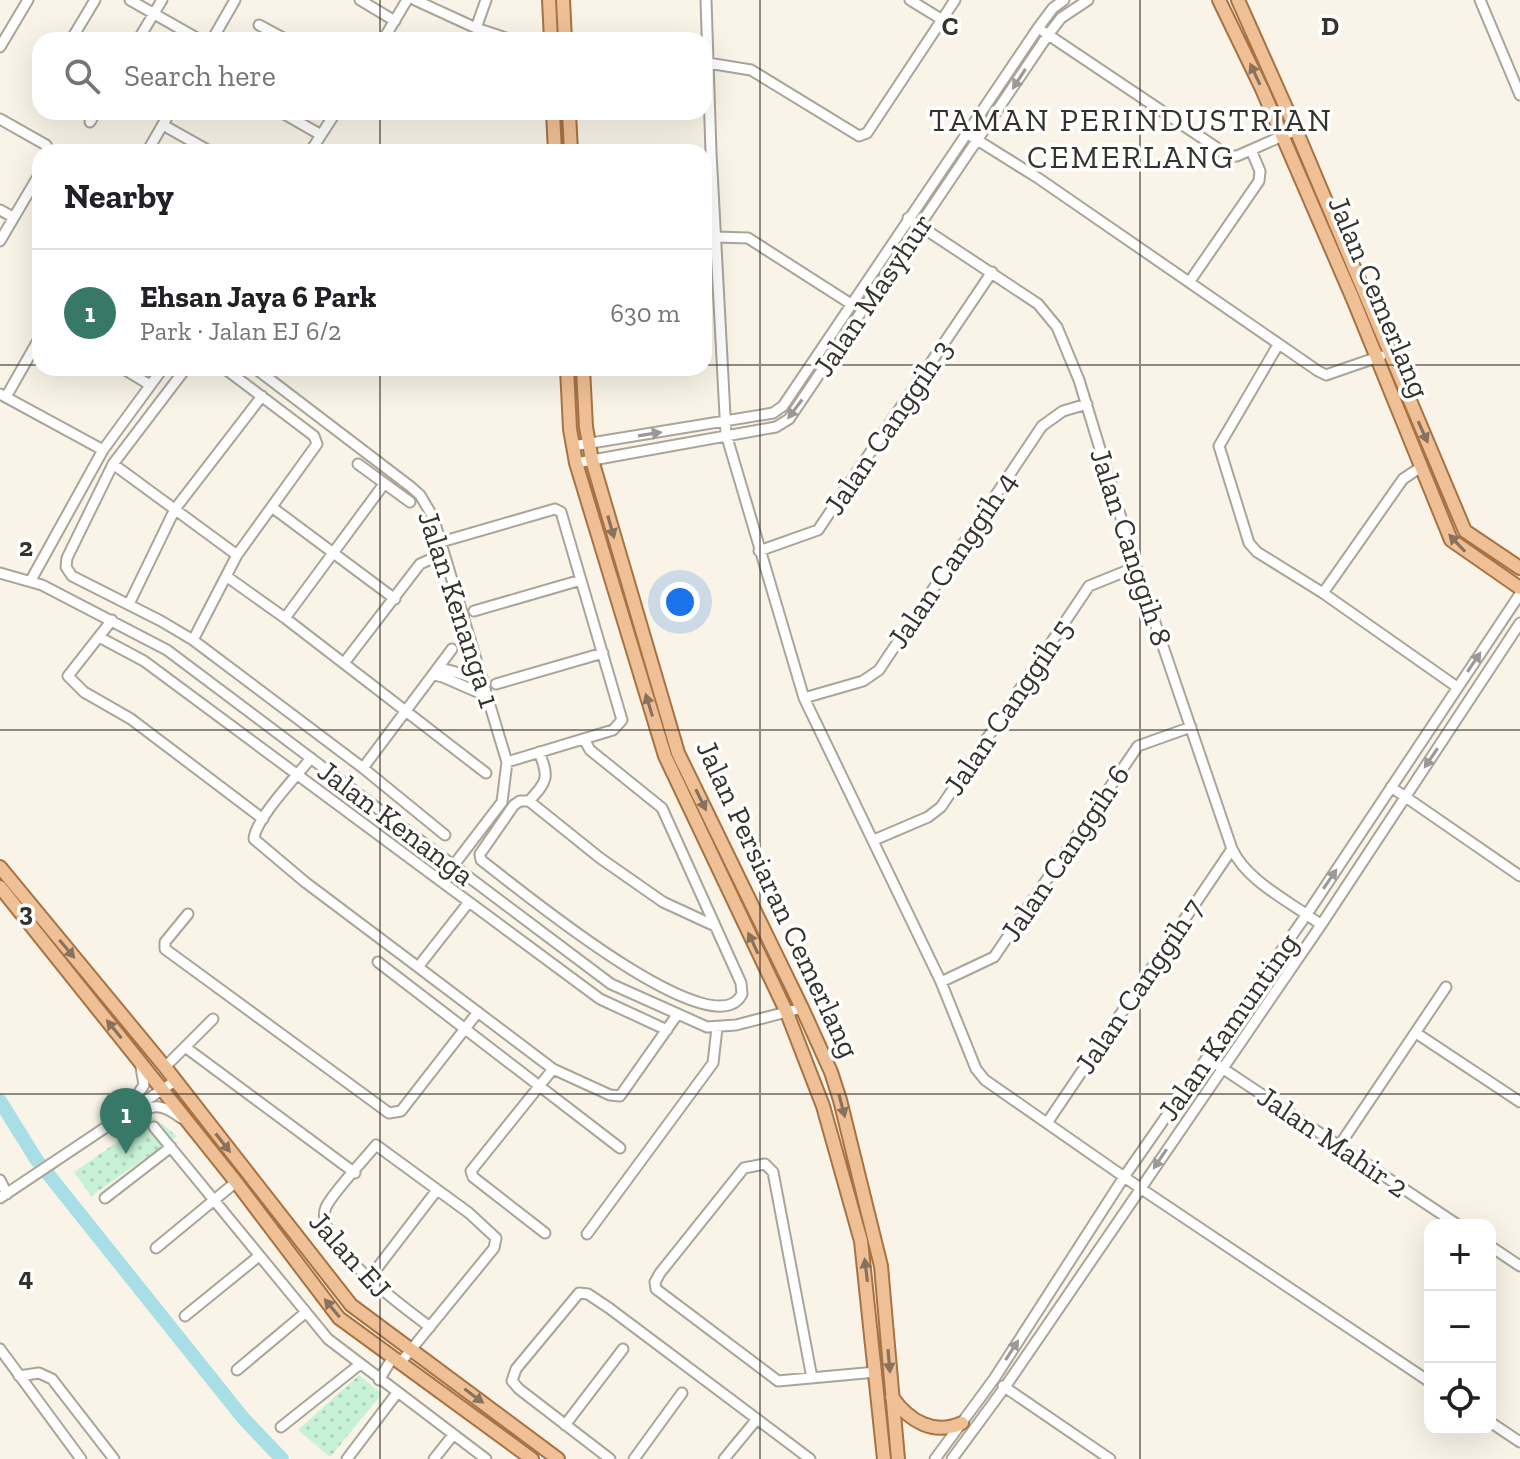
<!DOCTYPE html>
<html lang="en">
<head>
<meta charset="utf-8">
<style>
	body { margin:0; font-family:"Zilla Slab",serif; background:#f2f2f2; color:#202124 }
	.controls { position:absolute; right:24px; bottom:24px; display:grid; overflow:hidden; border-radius:16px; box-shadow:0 8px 32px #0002 }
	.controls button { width:72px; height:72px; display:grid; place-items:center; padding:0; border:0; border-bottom:2px solid #e0e0e0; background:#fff; color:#202124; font:40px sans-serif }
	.you { position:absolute; left:680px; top:602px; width:28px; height:28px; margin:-20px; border:6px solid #fff; border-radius:50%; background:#1a73e8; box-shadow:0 0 0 12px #1a73e833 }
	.badge { display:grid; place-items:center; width:52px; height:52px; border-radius:50%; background:#387867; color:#fff; font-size:26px; font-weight:700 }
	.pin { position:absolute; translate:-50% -66px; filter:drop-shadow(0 2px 4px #0008) }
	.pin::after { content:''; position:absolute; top:42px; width:28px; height:24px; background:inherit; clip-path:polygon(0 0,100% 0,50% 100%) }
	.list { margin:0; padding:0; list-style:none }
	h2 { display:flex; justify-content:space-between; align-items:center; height:104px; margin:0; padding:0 32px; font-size:34px }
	h2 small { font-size:26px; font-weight:400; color:#757577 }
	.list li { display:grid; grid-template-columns:52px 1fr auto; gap:24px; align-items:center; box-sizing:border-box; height:128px; padding:0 32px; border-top:2px solid #e0e0e0 }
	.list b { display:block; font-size:30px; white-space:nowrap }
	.list p { margin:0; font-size:26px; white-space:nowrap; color:#757577 }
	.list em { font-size:26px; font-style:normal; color:#757577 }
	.icon { flex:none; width:44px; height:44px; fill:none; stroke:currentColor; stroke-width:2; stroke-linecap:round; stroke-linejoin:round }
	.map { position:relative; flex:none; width:1520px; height:1459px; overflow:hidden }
	.search { position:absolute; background:#fff; box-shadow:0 8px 32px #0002; left:32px; top:32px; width:680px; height:88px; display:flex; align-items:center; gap:20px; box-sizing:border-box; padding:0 28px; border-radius:24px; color:#757577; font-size:30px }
	.panel { position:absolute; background:#fff; box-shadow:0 8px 32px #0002; left:32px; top:144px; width:680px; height:232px; border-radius:24px }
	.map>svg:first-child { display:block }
	.park { fill:url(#park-dots) }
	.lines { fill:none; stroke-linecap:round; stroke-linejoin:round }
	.river { stroke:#a8dfe6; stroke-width:14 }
	.minor-casing { stroke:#aaa599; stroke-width:13 }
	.major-casing { stroke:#a77344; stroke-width:16 }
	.minor { stroke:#fff; stroke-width:9 }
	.major { stroke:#efc096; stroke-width:12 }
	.oneway { fill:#89725d }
	.oneway2 { fill:#9a9996 }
	.grid { fill:none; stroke:#35332e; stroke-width:2; stroke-opacity:0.55 }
	.labels { text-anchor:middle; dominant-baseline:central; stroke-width:7; stroke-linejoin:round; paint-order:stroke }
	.street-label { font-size:30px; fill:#35332e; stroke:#fff }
	.neighbourhood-label { font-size:32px; letter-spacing:2px; fill:#35332e; stroke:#fff }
	.grid-label { font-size:26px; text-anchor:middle; font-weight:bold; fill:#35332e; stroke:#fff; stroke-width:7; stroke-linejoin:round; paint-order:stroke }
</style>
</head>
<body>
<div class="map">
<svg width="1520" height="1459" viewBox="0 0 1520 1459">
	<defs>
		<pattern id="park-dots" width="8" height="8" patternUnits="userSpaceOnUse" patternTransform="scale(2)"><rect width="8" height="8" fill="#c8f2d7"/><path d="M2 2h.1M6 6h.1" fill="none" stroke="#acd0b9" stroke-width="1.8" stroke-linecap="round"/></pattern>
	</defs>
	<rect width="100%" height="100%" fill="#f9f4e7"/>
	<path class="park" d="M153,1117L177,1136L91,1196L74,1172Z
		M359,1375L382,1394L330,1457L298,1430Z"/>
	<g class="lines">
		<path class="river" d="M0,1101L36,1159L243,1418L282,1459"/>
		<defs>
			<path id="minor" d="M130,0L200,40
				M360,0L395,21
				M415,0L476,28L512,40
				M706,0L711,152L726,434L804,698L941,982L976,1069L985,1080L1140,1188L1430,1382
				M910,0L941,19
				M1480,0L1520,95
				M259,25L287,40
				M476,28L486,0
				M1044,32L1229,156H1237L1296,130
				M71,40L95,0
				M138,40L162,0
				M212,40L235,0
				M383,40L407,0
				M0,47L28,0
				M708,63L751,70L859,136L867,133L955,0
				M281,112L321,135
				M0,119L46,145L50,152
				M90,122L96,112
				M163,125L211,152
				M966,133L1038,178L1318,371L1326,375L1381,356
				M147,152L170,112
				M310,152L336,112
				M0,210L13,217
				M908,218L1038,304L1057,327L1079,380L1136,567L1232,849C1248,883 1292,902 1321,925
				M715,237L748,238L851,304
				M0,241L40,173
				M1190,281L1259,181L1260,171L1251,150
				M1278,345L1219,446L1249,543L1257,552L1323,593L1457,687
				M122,368L150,385
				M186,368L113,464L67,558L66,567L72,576L161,621L193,640L363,768L445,835
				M255,368L411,487L420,495L433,517L507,762L502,802L453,866
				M0,394L103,450
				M6,397L40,337
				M573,446L773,413L783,406L1038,28L1053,8L1064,0
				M576,463L776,427L789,419L1048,35L1061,18L1088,0
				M113,464L237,555
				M358,464L410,502
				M273,508L395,599
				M441,542L555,509L561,512L622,720L613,730L507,762
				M759,551L818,530L992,272
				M0,573L42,585L167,650L611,984L707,1027L736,1025L802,1008
				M226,576L285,618L486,773
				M31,580L103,450L163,368
				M1323,593L1403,479L1421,467
				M129,604L175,509L262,396
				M474,611L581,580
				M285,618L384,484
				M112,620L68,676L84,692L131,719L263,819
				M99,637L144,661L600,999L667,1030
				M193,640L237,555L317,444L314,436L224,368
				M344,663L420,564L429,560
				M439,669C453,668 468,679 483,680
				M434,675L443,677L489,697
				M496,684L603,653
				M804,698L863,681L879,670L1042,426L1063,411L1087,404
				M539,752C549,777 548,781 529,801H520L514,805L480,854L481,860C513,884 714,1052 742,994L741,983L662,808L590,750L584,739
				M311,758C297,776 255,819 254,839L305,882L418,967
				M363,768L452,649
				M1391,787L1520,876
				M529,801L600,858L663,902L715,926
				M874,840L928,817L941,807L1089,586L1136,567
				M469,902L418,967L553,1069L610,1095L620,1096L677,1015
				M188,914L165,942V949L389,1113L401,1111L478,1012
				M378,962L620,1148
				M941,982L994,957L1138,746L1191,727
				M1416,1033L1520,1102
				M185,1047L355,1173
				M1207,1058L1458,1225
				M165,1067L213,1019
				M129,1107L144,1085L141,1067
				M129,1116C153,1106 158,1101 181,1118
				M1047,1123L1232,849
				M154,1127L328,1339L486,1459
				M1339,1146L1446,987
				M0,1180L7,1194
				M0,1198L175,1081
				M105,1198L171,1147
				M545,1233L473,1177L471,1171L553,1069
				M587,1234L713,1063L717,1028
				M1490,1246L1520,1266
				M156,1248L236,1182
				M368,1280L437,1190
				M185,1316L259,1256
				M0,1349L81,1459
				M401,1362L494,1248L496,1238L469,1213L376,1145C364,1160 333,1192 326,1207C311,1241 406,1309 430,1327
				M237,1370L305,1313
				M19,1376L39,1373L52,1379L114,1459
				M812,1378L773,1172L765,1164L744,1168L660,1273L655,1282L656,1289L778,1381L876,1372
				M379,1380L393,1357
				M1003,1386L1110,1459
				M1490,1422L1520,1442
				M565,1425L623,1349
				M281,1427L359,1365
				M347,1459L397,1393
				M434,1459L453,1435
				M610,1459L519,1389L512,1381L516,1369L579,1293L588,1294L609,1308L810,1459
				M634,1459L682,1393
				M724,1459L757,1419
				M935,1459L994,1379L1124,1177L1307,914L1520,594
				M952,1459L1005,1387L1321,925L1520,623"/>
			<path id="major" d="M549,0L551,40
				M563,0L565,40
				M1219,0L1262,89L1353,299L1451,540L1520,588
				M1238,0L1296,130L1465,531L1520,568
				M553,112L555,152
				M569,112L571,152
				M567,368L570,429L576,463L665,756L787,1013L823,1106L861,1241L884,1459
				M583,368L586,427L592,460L678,753L802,1008L831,1072L840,1100L881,1266L898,1459
				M0,867L165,1067L351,1305L558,1459
				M0,887L236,1182L339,1318L532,1459
				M892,1397C909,1421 934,1436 962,1423"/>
		</defs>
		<use href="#minor" class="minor-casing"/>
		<use href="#major" class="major-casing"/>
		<use href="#minor" class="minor"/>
		<use href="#major" class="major"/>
	</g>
	<defs><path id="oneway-solid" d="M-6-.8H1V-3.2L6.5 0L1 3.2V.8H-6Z" transform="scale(2)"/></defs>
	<g class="oneway">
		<use href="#oneway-solid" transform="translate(1255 74) rotate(-115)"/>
		<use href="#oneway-solid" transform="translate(1423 432) rotate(66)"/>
		<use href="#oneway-solid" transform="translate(611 527) rotate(74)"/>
		<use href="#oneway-solid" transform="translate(1457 543) rotate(-133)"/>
		<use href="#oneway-solid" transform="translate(649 705) rotate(-107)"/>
		<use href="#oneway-solid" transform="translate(701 800) rotate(64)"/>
		<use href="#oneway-solid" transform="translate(753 943) rotate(-115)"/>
		<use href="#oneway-solid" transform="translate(67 949) rotate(50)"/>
		<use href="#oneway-solid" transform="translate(114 1029) rotate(-129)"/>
		<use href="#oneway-solid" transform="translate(842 1106) rotate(75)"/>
		<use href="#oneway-solid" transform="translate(223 1143) rotate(52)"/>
		<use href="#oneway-solid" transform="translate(866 1270) rotate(-97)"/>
		<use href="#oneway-solid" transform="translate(332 1308) rotate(-130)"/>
		<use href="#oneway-solid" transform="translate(889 1361) rotate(85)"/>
		<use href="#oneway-solid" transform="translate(474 1396) rotate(37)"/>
	</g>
	<g class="oneway2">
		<use href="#oneway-solid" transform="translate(1019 79) rotate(123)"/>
		<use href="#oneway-solid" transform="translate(795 409) rotate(127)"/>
		<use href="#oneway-solid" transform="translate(650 434) rotate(-9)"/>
		<use href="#oneway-solid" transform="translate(1474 662) rotate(-56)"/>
		<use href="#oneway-solid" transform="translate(1431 758) rotate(124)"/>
		<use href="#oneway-solid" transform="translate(1330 879) rotate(-56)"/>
		<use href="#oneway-solid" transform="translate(1160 1159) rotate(124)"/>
		<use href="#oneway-solid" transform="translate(1012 1350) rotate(-57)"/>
	</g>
	<path class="grid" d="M380,0V40M760,0V1459M1140,0V1459M380,112V152M0,365H40M704,365H1520M380,368V1459M0,730H1520M0,1094H1520"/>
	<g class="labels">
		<g class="street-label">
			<text transform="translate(873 295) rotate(-56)">Jalan Masyhur</text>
			<text transform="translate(1379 297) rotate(67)">Jalan Cemerlang</text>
			<text transform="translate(888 427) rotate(-56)">Jalan Canggih 3</text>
			<text transform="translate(1131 547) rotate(72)">Jalan Canggih 8</text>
			<text transform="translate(952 560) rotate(-56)">Jalan Canggih 4</text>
			<text transform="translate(459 609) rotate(72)">Jalan Kenanga 1</text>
			<text transform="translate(1008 707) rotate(-56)">Jalan Canggih 5</text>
			<text transform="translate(396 823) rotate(37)">Jalan Kenanga</text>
			<text transform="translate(1065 853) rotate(-56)">Jalan Canggih 6</text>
			<text transform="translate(778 899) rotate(65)">Jalan Persiaran Cemerlang</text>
			<text transform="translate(1139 986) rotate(-56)">Jalan Canggih 7</text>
			<text transform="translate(1228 1027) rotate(-55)">Jalan Kamunting</text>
			<text transform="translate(1333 1142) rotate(34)">Jalan Mahir 2</text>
			<text transform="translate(350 1255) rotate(48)">Jalan EJ</text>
		</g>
		<g class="neighbourhood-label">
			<text x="1131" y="120">TAMAN PERINDUSTRIAN<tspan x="1131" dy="37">CEMERLANG</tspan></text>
		</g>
	</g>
	<g class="grid-label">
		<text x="950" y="35">C</text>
		<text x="1330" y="35">D</text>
		<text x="26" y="556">2</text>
		<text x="26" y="921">3</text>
		<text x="26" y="1286">4</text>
	</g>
</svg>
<div class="controls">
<button>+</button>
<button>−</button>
<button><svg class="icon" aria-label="locate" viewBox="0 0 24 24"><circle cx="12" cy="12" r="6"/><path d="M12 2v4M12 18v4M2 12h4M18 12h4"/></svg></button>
</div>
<div class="you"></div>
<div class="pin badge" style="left:126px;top:1154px">1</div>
<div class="search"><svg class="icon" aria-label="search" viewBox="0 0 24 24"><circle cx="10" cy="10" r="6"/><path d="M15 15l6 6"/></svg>Search here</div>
<section class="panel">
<h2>Nearby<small></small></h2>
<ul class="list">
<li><span class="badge">1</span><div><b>Ehsan Jaya 6 Park</b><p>Park · Jalan EJ 6/2</p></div><em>630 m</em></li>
</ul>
</section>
</div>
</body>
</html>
